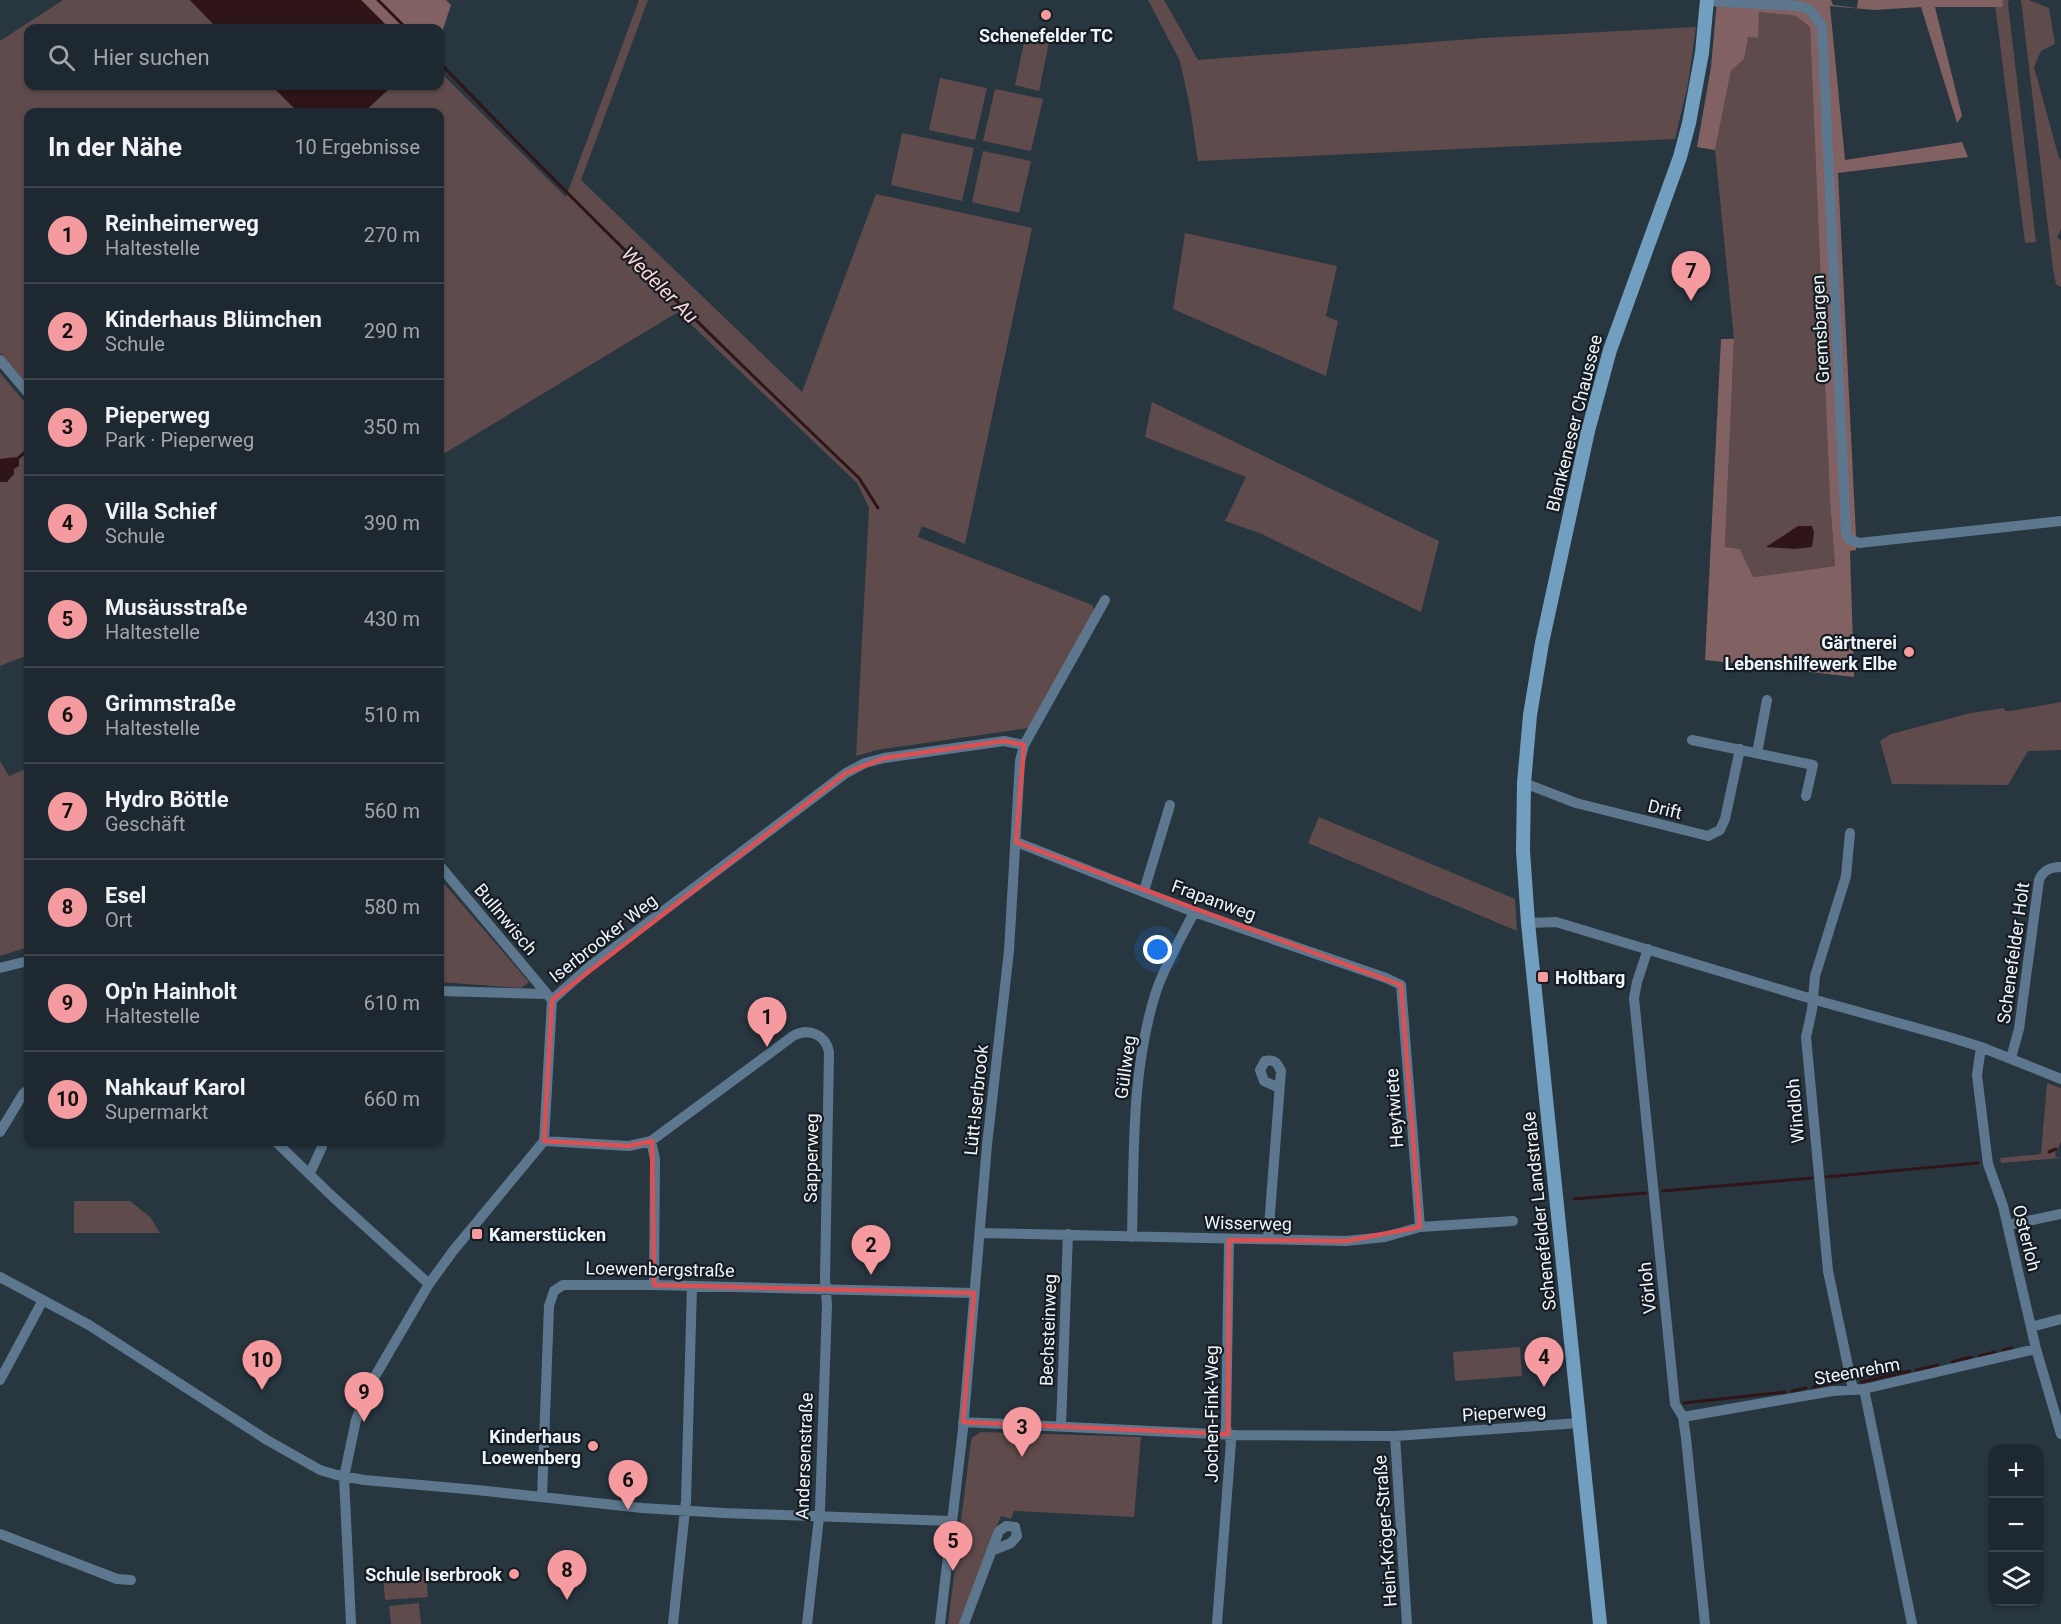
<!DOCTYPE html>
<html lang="de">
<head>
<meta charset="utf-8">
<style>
	body { margin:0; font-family:Roboto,sans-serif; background:#2b343c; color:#f1f3f6 }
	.controls { position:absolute; right:18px; bottom:18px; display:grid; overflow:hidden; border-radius:12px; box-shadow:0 2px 4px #0004 }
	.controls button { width:54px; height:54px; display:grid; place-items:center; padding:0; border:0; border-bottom:2px solid #3c444c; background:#1e2830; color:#f1f3f6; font:30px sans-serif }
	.you { position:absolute; left:1158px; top:950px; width:21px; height:21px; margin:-15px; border:4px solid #fff; border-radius:50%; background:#1a73e8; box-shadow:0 0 0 9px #1a73e833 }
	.badge { display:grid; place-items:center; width:39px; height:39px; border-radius:50%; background:#f59b9f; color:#111; font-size:20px; font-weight:700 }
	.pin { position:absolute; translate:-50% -50px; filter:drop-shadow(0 2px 3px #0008) }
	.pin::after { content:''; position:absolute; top:32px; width:21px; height:18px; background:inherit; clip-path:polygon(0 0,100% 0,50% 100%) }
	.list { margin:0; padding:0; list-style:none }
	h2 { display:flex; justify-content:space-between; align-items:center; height:78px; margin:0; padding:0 24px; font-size:26px }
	h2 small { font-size:20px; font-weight:400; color:#a1a6ab }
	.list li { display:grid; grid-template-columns:39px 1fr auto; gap:18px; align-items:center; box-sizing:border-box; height:96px; padding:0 24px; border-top:2px solid #3c444c }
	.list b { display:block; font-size:22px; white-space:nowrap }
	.list p { margin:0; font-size:20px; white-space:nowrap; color:#a1a6ab }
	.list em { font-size:20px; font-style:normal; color:#a1a6ab }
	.icon { flex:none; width:33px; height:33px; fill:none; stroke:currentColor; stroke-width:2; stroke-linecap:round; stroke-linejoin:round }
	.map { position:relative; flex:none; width:2061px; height:1624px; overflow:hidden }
	.search { position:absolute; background:#1e2830; box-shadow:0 2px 4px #0004; left:24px; top:24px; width:420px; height:66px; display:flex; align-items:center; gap:15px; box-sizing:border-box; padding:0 21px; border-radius:12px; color:#a1a6ab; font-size:22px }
	.panel { position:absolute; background:#1e2830; box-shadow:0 2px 4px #0004; left:24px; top:108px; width:420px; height:1038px; border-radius:12px }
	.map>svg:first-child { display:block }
	.green { fill:#604b4c }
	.forest { fill:#816162 }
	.water { fill:#2f1517 }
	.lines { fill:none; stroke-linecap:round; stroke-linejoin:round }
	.stream { stroke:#2f1517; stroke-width:3 }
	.minor { stroke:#5d788e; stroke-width:10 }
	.secondary { stroke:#729fc0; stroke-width:14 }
	.marked { fill:none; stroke:#db5153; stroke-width:4.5; stroke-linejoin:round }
	.poi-dot { fill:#f59b9f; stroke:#161c21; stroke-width:2 }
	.labels { text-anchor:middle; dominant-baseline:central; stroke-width:4.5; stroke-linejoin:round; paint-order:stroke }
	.poi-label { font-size:18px; font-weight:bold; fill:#edf6fd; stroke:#161c21; text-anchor:end }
	.street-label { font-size:18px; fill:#edf6fd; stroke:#161c21 }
	.water-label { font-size:20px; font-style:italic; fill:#fbd5d6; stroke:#161c21 }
</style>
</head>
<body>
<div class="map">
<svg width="2061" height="1624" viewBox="0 0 2061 1624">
	<rect width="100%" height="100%" fill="#283640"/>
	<path class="green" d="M63,0H190L217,28H28V86H272L298,112H28V385L0,353V41Z
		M639,0H648L581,180L802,392L876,194L1032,228L965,544L922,526L918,537L1092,605L1096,613L1028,728L877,750L856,756L869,508L857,483L678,312L440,456V112H364L392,86H440V72L566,197Z
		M1148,0H1164L1198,60L1484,38L1696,27L1688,84L1675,139L1198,161L1190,107L1180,61Z
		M1869,0H2009L2008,4L2036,242L2025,243L1995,4Z
		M2021,0H2029L2049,8L2055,44L2041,51L2034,67L2059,158L2061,160V229L2057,238L2061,240V287L2056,284L2053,269Z
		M1759,12L1796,16L1810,27L1830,501L1835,566L1753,577L1740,549L1725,547L1734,339L1715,150L1731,71L1743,59L1748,36L1757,38Z
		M1026,33L1050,38L1039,91L1015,85Z
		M940,78L987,88L975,140L929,130Z
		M995,89L1043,99L1031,151L983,141Z
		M902,133L974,148L962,201L891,185Z
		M983,151L1031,161L1019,213L972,202Z
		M1185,233L1337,266L1326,316L1338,321L1326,376L1173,309Z
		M0,373L28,406V655L0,666Z
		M1152,402L1439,541L1421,612L1262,534L1225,521L1246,477L1145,437Z
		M2061,702V750L2028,751L2008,785L1892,784L1880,741L1891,734L1971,713L2004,708L2005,711H2011Z
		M0,761L9,776L28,768V947L0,956Z
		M1319,817L1515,899L1517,931L1308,843Z
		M440,879L529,982L521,988L440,982Z
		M2047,1083L2061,1088V1142L2055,1153L2056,1157L2061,1158L2001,1163L2000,1158L2041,1154Z
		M74,1201H130L150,1217L160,1233H74Z
		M1520,1347L1522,1376L1455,1381L1453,1352Z
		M981,1432L1141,1437L1134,1517L1014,1511L1011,1519L1001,1516L959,1624H948L971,1441L973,1437Z
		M426,1571L428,1597L385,1600L383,1574Z
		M419,1603L421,1624H391L389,1606Z"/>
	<path class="forest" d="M361,0H446L451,5L440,38V28H389Z
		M1717,0H1831L1833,5L1857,8L1858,0H2003L2002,7H1935L1962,116L1957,123L1921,7L1874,10L1830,6L1845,160L1962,142L1968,157L1838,173L1856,536V550L1850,551L1854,677L1705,660L1721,339H1734L1725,547L1740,549L1753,577L1835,566L1830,501L1810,27L1796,16L1759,12L1758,38L1748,37L1744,59L1731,71L1715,150L1697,147L1711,67Z"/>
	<path class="water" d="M190,0H361L389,28H217Z
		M272,86H392L364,112H298Z
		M15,457L19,460V466L14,469V474L7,482H0V459Z
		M1798,526H1812L1814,533L1812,547L1795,549L1766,547Z"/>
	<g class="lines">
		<path class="stream" d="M378,0L406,28
			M440,63C577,205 717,342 859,478L878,508
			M17,459L28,450
			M2049,1152L2056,1149
			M1826,1177L1978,1163
			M1663,1191L1812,1178
			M1574,1199L1646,1193
			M2003,1350L2012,1348
			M1979,1356L1995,1352
			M1952,1362L1971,1357
			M1916,1370L1938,1365
			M1861,1382L1910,1371
			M1813,1387L1843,1381
			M1792,1391L1806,1388
			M1684,1403L1785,1392"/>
		<path class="minor" d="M1707,1L1800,6L1811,11L1822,26L1846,534L1849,539L1859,543L2061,521
			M0,360L28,393
			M1692,740L1813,765L1806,796
			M1757,753L1767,700
			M1524,783L1576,803L1708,836L1720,830L1725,819L1740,749
			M1850,833L1846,876L1815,976L1812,1010L1806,1037L1828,1271L1853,1390
			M1016,842L1194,912L1386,978L1401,985L1420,1227
			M440,866L552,1000
			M1144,891L1170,805
			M1528,923L1556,922L1812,999L1949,1037L1981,1047L2061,1079
			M1648,949L1637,982L1634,998L1675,1404L1683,1417L1686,1438L1705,1624
			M0,968L28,961
			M440,991L545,994
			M1981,1047L1977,1075L1988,1164L2003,1206L2036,1349L2061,1434
			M2011,1058L2019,1029L2039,880C2043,870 2050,867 2061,867
			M0,1132L23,1094L28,1090
			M544,1141L629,1146L651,1141L793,1036C809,1027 826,1035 829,1052L825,1279L827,1305L820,1509L807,1624
			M651,1141L655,1159L654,1285
			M276,1142L333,1197L429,1284
			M310,1173L322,1147V1142
			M2008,1225L2061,1214
			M980,1233L1346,1241L1385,1237L1420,1227L1513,1221
			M1132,1237C1134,1156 1131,1073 1155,995C1163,968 1182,937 1194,912
			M1268,1239L1281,1071C1277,1063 1275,1059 1265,1061L1260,1070L1264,1081L1279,1088
			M0,1277L89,1325L267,1440L320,1470L337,1475L364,1480L477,1490L642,1508L724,1513L951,1521
			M2031,1327L2061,1319
			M0,1380L43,1300
			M1864,1389L1912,1624
			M1683,1417L1833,1391L1864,1389L2036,1349
			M963,1422L1235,1435L1395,1436L1579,1423
			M1061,1426L1068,1234
			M1395,1436L1407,1624
			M542,1497L549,1306L554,1291L563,1285H654L974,1293
			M0,1534L117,1579L131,1580
			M351,1624L344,1477L356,1420L371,1383L429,1284L453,1251L544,1141L552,1000L589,967L846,773L865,763L884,758L1004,741L1024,745
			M673,1624L686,1501L692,1286
			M940,1624L963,1429L987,1145L1009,951L1020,761L1024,745L1105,600
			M964,1624L999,1531L1006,1526L1015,1527L1017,1536L1011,1543L991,1551
			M1217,1624L1231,1442L1226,1428L1229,1240"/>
		<path class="secondary" d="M1600,1624L1528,923L1523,851L1524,783L1530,715L1542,643L1588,431L1610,350L1680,157L1689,123L1702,53L1707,0"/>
	</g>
	<path class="marked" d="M1004,741L1024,745L1016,842L1401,985L1420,1227L1346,1241L1229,1240L1228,1434L963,1422L974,1293L654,1285L652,1141L629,1146L544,1141L552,1000L846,773L884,758Z"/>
	<g class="poi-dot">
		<circle cx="1046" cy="15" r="6"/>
		<circle cx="1909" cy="652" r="6"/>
		<rect x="1537" y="971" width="12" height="12" rx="3"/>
		<rect x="471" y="1228" width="12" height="12" rx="3"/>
		<circle cx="593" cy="1446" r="6"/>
		<circle cx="514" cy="1574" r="6"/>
	</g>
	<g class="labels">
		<g class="poi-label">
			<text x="1046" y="35" text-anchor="middle">Schenefelder TC</text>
			<text x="1897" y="642">Gärtnerei<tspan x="1897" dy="21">Lebenshilfewerk Elbe</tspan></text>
			<text x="1555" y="977" text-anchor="start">Holtbarg</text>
			<text x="489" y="1234" text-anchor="start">Kamerstücken</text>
			<text x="581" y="1436">Kinderhaus<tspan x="581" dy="21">Loewenberg</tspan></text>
			<text x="502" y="1574">Schule Iserbrook</text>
		</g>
		<g class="street-label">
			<text transform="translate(1820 329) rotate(-93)">Gremsbargen</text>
			<text transform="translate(1574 423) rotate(-76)">Blankeneser Chaussee</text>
			<text transform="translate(1665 809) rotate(13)">Drift</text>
			<text transform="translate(1214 900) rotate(20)">Frapanweg</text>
			<text transform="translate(506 919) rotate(50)">Bullnwisch</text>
			<text transform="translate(603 938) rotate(-38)">Iserbrooker Weg</text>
			<text transform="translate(2013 953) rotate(-82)">Schenefelder Holt</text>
			<text transform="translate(1125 1067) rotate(-82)">Güllweg</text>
			<text transform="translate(976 1100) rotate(-84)">Lütt-Iserbrook</text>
			<text transform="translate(1394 1108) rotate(-94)">Heytwiete</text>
			<text transform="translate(1795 1111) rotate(-95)">Windloh</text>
			<text transform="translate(811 1158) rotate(-89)">Sapperweg</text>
			<text transform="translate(1539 1211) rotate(-96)">Schenefelder Landstraße</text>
			<text transform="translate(1248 1223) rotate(1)">Wisserweg</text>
			<text transform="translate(2027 1238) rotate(76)">Osterloh</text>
			<text transform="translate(660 1269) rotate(1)">Loewenbergstraße</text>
			<text transform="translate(1647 1288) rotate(-96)">Vörloh</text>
			<text transform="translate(1048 1330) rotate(-88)">Bechsteinweg</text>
			<text transform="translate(1857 1371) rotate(-10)">Steenrehm</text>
			<text transform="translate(1504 1412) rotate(-4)">Pieperweg</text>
			<text transform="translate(1211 1414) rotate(-90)">Jochen-Fink-Weg</text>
			<text transform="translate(804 1456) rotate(-88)">Andersenstraße</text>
			<text transform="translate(1385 1531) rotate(-94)">Hein-Kröger-Straße</text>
		</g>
		<g class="water-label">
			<text transform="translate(660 285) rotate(45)">Wedeler Au</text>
		</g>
	</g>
</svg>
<div class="controls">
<button>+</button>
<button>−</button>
<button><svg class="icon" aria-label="layers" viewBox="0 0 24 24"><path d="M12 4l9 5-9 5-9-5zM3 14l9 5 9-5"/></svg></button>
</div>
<div class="you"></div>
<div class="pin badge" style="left:767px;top:1047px">1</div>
<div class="pin badge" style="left:871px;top:1275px">2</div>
<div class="pin badge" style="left:1022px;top:1457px">3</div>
<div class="pin badge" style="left:1544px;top:1387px">4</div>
<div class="pin badge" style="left:953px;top:1571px">5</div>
<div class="pin badge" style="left:628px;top:1510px">6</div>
<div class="pin badge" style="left:1691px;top:301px">7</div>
<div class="pin badge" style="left:567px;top:1600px">8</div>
<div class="pin badge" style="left:364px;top:1422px">9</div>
<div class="pin badge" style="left:262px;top:1390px">10</div>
<div class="search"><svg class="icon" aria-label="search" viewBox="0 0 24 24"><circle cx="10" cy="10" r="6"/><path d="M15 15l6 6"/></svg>Hier suchen</div>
<section class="panel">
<h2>In der Nähe<small>10 Ergebnisse</small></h2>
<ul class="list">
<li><span class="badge">1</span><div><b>Reinheimerweg</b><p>Haltestelle</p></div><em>270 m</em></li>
<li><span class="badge">2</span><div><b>Kinderhaus Blümchen</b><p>Schule</p></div><em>290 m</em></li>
<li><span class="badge">3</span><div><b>Pieperweg</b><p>Park · Pieperweg</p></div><em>350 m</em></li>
<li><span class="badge">4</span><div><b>Villa Schief</b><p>Schule</p></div><em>390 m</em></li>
<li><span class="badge">5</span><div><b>Musäusstraße</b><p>Haltestelle</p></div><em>430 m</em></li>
<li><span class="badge">6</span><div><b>Grimmstraße</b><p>Haltestelle</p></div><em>510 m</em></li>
<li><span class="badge">7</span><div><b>Hydro Böttle</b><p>Geschäft</p></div><em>560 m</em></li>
<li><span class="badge">8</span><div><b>Esel</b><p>Ort</p></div><em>580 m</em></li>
<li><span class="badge">9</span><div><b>Op'n Hainholt</b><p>Haltestelle</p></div><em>610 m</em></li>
<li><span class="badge">10</span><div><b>Nahkauf Karol</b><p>Supermarkt</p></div><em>660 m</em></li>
</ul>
</section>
</div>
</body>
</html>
